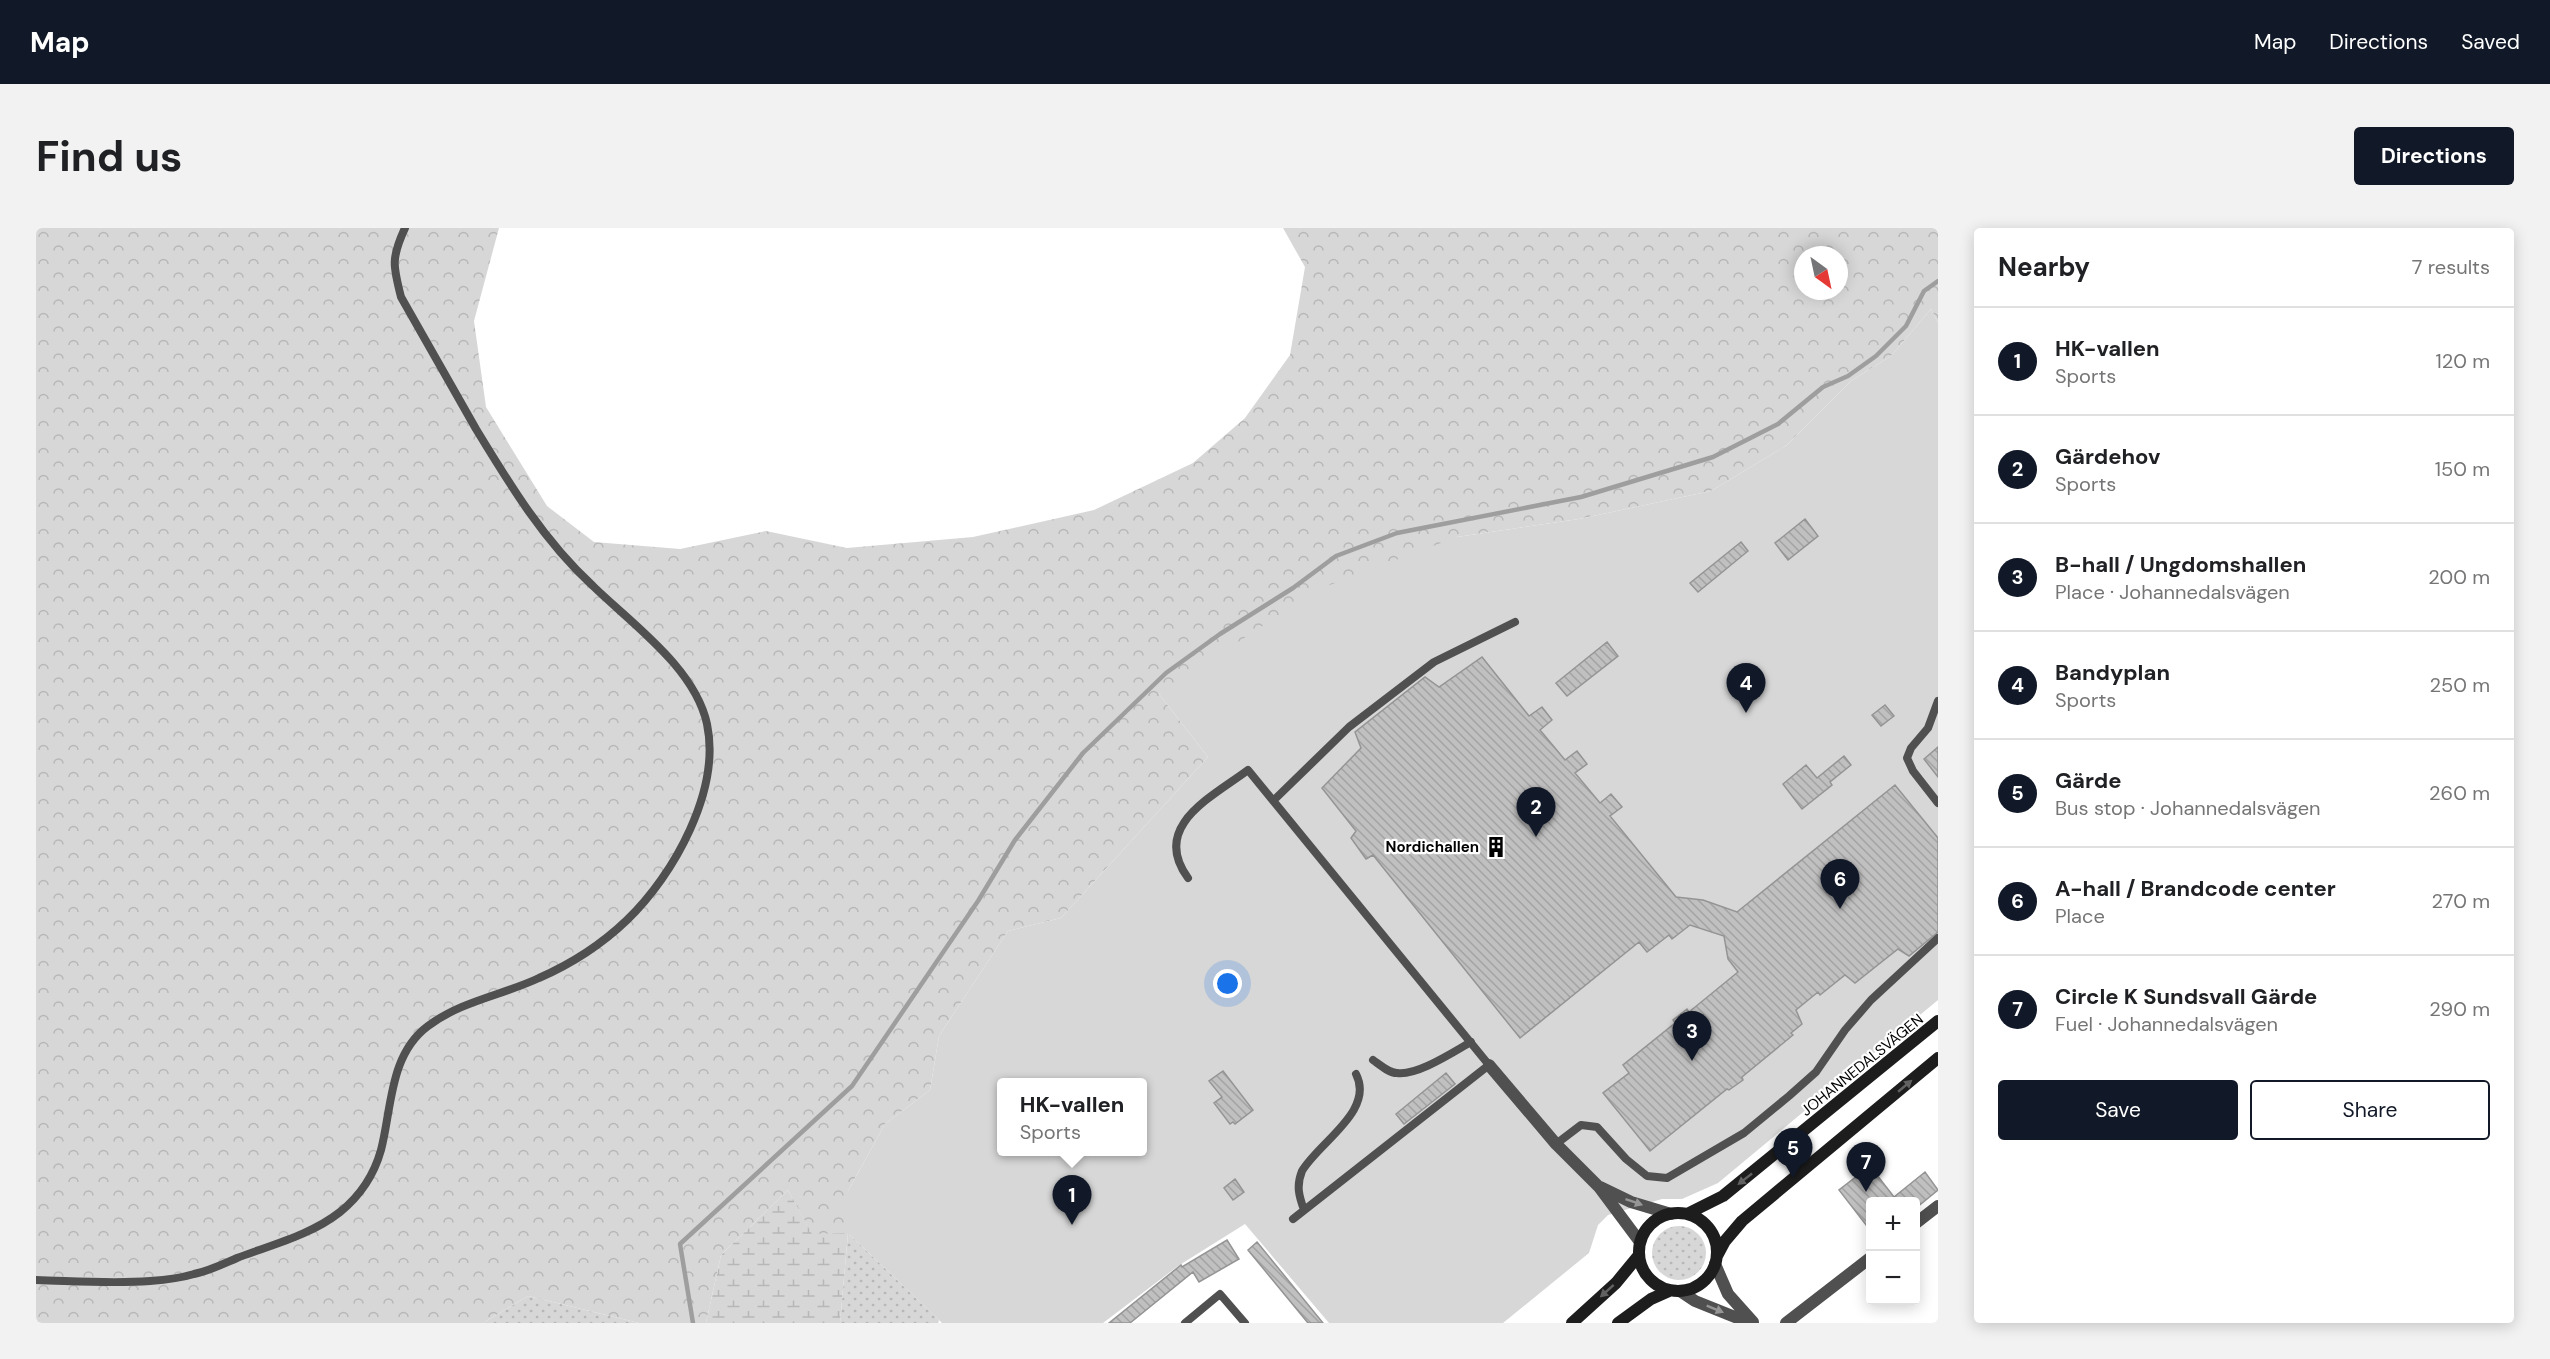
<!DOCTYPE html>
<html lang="en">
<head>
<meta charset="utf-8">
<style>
	body { margin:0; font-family:"DM Sans",sans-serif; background:#f2f2f2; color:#202124 }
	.controls { position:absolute; right:18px; bottom:18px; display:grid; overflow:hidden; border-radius:6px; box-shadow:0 3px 15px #0003 }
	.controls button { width:54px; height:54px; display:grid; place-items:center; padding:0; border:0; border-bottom:2px solid #e0e0e0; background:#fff; color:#202124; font:30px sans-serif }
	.compass { position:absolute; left:1758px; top:18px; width:54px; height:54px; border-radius:50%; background:#fff; box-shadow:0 3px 15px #0003; rotate:147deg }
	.you { position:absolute; left:1192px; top:756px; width:21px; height:21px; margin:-15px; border:4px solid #fff; border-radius:50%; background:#1a73e8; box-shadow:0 0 0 9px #1a73e833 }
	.badge { display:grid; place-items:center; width:39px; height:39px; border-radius:50%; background:#111827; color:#fff; font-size:20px; font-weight:700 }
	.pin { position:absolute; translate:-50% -50px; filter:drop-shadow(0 2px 3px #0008) }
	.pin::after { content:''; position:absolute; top:32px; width:21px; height:18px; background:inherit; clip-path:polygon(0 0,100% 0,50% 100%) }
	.popup { position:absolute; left:961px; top:850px; width:150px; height:78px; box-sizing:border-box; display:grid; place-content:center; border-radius:6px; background:#fff; filter:drop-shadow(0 2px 4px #0005); font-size:20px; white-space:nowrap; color:#757577 }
	.popup b { font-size:22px; color:#202124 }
	.popup::after { content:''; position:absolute; left:50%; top:100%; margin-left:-12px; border:12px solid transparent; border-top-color:#fff }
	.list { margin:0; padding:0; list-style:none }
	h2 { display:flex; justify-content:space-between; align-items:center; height:78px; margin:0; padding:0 24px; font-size:26px }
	h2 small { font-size:20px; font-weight:400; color:#757577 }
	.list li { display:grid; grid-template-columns:39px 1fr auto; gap:18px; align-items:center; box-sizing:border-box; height:108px; padding:0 24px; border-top:2px solid #e0e0e0 }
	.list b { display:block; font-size:22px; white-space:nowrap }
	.list p { margin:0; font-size:20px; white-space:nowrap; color:#757577 }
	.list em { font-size:20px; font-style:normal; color:#757577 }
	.actions { display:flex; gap:12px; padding:18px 24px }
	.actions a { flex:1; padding:14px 0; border:2px solid #111827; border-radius:6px; text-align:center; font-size:21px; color:#111827 }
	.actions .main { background:#111827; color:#fff }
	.map { position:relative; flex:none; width:1902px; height:1095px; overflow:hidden; border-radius:6px }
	header { display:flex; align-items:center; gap:36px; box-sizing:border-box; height:84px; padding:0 30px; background:#111827; color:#fff }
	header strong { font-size:28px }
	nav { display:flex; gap:33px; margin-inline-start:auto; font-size:21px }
	.intro { display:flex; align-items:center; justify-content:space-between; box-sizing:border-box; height:144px; padding:0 36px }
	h1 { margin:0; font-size:42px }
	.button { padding:15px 27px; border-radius:6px; background:#111827; color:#fff; font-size:21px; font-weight:700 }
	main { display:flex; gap:36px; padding:0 36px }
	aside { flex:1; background:#fff; border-radius:6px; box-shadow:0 3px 15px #0003 }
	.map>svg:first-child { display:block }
	.grass { fill:url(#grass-dots) }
	.forest { fill:url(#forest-crowns); fill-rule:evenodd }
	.wetland { fill:url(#wetland-marsh) }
	.park { fill:#d7d7d7; fill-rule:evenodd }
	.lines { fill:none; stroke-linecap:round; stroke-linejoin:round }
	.stream { stroke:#9e9e9e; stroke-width:4.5 }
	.building { fill:url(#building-back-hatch); stroke:#949494; stroke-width:1.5 }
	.service { stroke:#505050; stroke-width:8 }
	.minor { stroke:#505050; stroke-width:12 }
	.secondary { stroke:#1d1d1d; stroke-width:12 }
	.oneway { fill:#616161 }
	.oneway2 { fill:#969696 }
	.labels { text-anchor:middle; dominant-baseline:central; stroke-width:4.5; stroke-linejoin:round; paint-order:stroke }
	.poi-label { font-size:15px; font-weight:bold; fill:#000; stroke:#fff; text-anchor:end }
	.street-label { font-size:15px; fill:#000; stroke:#fff }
</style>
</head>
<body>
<header>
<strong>Map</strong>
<nav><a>Map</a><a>Directions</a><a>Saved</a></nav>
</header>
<div class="intro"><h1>Find us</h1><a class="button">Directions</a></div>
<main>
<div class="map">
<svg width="1902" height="1095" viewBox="0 0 1902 1095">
	<defs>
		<pattern id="grass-dots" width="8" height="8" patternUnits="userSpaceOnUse" patternTransform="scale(1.5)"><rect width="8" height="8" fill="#d7d7d7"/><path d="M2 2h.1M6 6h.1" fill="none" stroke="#b7b7b7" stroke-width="1.8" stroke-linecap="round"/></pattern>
		<pattern id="forest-crowns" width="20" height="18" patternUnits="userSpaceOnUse" patternTransform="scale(1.5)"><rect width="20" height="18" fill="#d7d7d7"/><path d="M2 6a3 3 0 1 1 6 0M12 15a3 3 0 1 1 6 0" fill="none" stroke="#b7b7b7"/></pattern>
		<pattern id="wetland-marsh" width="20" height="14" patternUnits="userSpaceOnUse" patternTransform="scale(1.5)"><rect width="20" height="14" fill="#d7d7d7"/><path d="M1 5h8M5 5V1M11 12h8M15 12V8" fill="none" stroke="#b7b7b7"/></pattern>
		<pattern id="building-back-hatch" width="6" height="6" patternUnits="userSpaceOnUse" patternTransform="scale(1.5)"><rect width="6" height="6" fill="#c0c0c0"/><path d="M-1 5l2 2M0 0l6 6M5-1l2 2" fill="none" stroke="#a3a3a3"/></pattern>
	</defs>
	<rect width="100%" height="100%" fill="#fff"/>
	<path class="grass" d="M1616 1025a27 27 0 1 1 54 0a27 27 0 1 1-54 0Z
		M812,1005L903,1092L902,1095H804Z
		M492,1068L603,1095H447Z"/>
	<path class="forest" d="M0,0H463L438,93L450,179L511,278L558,314L644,321L730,303L811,320L937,309L1058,282L1157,235L1209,190L1254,127L1269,39L1247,0H1902V95L1895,81L1855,128L1815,153L1751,217L1675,263L1543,291L1421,309L1123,466L1172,529L1025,690L972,703L903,808L894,862L849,896L812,963V1005L776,1007L752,962L685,1027L670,1095H603L492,1068L447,1095H0ZM1767,27H1803V63H1767Z"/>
	<path class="wetland" d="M752,962L776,1006L812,1005L804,1095H670L685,1027Z"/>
	<path class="park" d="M1895,81L1902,95V772L1682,955L1646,971H1626L1572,987L1562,997L1553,1025L1467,1095H1293L1209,996L1142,1038L1067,1095H906L812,1005V963L849,896L894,862L903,808L972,703L1025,690L1172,529L1123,466L1283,361L1421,309L1543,291L1675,263L1751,217L1815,153L1855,128ZM966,854H1106V924H966Z"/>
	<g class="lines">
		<path class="stream" d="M657,1095L644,1016L816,858L942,673L979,612L1047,525L1130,445L1184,406L1257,360L1300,328L1361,305L1545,269L1677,229L1742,196L1787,159L1812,148L1840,128L1870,98L1888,63L1902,53"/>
	</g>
	<path class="building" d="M1769,291L1782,308L1752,332L1739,315Z
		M1705,314L1712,323L1662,364L1654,355Z
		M1571,414L1582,428L1531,468L1520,455Z
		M1446,429L1493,488L1506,479L1516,492L1504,502L1529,532L1541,523L1551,536L1539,545L1564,575L1575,566L1586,579L1574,588L1640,669L1667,672L1701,684L1859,557L1902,610V704L1873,728L1862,721L1819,755L1809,747L1784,767L1782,764L1760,782L1766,796L1755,805L1757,807L1706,849L1707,852L1693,862L1691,861L1614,923L1567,865L1593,845L1587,837L1639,795L1637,792L1651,781L1653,784L1702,744L1692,731L1688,708L1654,697L1636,711L1633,707L1611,724L1603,714L1484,810L1337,627L1330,631L1315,610L1320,603L1286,560L1325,520L1319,504L1389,449L1403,459Z
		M1849,477L1858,488L1845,498L1836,487Z
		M1902,519V549L1888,531Z
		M1808,528L1815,537L1794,554L1796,557L1766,581L1747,556L1770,537L1781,550Z
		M1187,843L1217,882L1199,896L1197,894L1194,896L1178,875L1186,869L1173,853Z
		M1410,845L1419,856L1368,896L1360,886Z
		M1834,938L1858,969L1889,944L1902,962L1880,980V974H1834V1002L1803,962Z
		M1199,951L1208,964L1197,972L1188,960Z
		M1191,1012L1203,1031L1163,1054L1157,1044L1094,1095H1073L1145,1037L1146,1039Z
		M1221,1014L1287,1095H1272L1212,1022Z"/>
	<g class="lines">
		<path class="service" d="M1902,473L1892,500L1875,520L1871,530L1877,543L1902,575
			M1238,572L1313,499L1398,434L1479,394
			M1152,650C1114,598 1176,569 1212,542L1453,837L1257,991
			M1337,832C1344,837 1353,845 1361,845C1381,848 1417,824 1435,814
			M1520,916L1545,897L1561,899L1590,931L1611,948L1631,950L1708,905L1753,868L1780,844L1809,802L1835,772L1902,710
			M1268,982C1263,968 1260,958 1266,943C1283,914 1339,883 1320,846
			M0,1052C38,1053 76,1056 114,1053C128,1052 145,1050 158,1046C173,1043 187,1036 201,1030C235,1017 275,1007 304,984C324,968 338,947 345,922C356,880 353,827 392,798C425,773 467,767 503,750C535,736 566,716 591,692C638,647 685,562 671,496C659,440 596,396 557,358C508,313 474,257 440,201C415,157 390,113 365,69C357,38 355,30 369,0
			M1149,1095L1184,1066L1209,1095"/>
		<path class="minor" d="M1453,837L1520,916L1563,959L1604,1014
			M1564,959L1595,974L1635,986
			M1880,995L1902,978
			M1679,1036L1692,1066L1717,1094
			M1644,1063L1659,1073L1714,1095
			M1750,1095L1834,1030"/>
		<path class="secondary" d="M1603 1024a39 39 0 1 1 78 0a39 39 0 1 1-78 0Z
			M1651,986L1687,968L1902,793
			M1681,1028L1689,1013L1706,993L1902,830
			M1536,1095L1580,1055L1603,1027
			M1582,1095L1615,1071L1633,1063"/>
	</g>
	<defs><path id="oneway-solid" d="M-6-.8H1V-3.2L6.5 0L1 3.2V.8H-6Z" transform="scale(1.5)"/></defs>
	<g class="oneway">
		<use href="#oneway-solid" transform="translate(1869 858) rotate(-40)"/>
		<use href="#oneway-solid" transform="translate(1709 951) rotate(142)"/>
		<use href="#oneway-solid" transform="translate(1571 1063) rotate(138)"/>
	</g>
	<g class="oneway2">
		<use href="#oneway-solid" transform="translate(1598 974) rotate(19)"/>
		<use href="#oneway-solid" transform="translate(1679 1081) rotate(22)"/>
	</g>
	<defs>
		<symbol id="building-bare" viewBox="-9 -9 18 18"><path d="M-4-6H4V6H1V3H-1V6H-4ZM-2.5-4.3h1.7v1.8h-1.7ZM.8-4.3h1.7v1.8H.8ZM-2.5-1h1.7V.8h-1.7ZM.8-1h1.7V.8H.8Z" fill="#000" stroke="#fff" stroke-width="2.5" paint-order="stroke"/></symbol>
	</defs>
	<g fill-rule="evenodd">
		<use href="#building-bare" x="1445" y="604" width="30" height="30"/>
	</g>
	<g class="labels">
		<g class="poi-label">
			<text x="1443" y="619">Nordichallen</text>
		</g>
		<g class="street-label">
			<text transform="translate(1826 837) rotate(-39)">JOHANNEDALSVÄGEN</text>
		</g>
	</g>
</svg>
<div class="controls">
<button>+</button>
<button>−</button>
</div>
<svg class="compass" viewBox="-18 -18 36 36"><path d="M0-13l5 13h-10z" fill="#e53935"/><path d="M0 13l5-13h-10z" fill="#757577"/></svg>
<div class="you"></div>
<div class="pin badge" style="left:1036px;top:997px">1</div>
<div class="popup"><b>HK-vallen</b>Sports</div>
<div class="pin badge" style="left:1500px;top:609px">2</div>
<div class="pin badge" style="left:1656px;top:833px">3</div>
<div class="pin badge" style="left:1710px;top:485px">4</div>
<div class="pin badge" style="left:1757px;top:950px">5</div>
<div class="pin badge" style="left:1804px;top:681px">6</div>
<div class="pin badge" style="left:1830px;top:964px">7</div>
</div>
<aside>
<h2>Nearby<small>7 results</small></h2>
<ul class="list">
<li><span class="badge">1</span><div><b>HK-vallen</b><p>Sports</p></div><em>120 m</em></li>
<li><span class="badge">2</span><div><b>Gärdehov</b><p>Sports</p></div><em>150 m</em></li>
<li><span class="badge">3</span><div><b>B-hall / Ungdomshallen</b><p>Place · Johannedalsvägen</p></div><em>200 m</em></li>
<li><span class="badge">4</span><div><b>Bandyplan</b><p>Sports</p></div><em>250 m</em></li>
<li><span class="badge">5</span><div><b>Gärde</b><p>Bus stop · Johannedalsvägen</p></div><em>260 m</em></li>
<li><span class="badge">6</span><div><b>A-hall / Brandcode center</b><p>Place</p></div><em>270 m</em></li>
<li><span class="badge">7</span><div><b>Circle K Sundsvall Gärde</b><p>Fuel · Johannedalsvägen</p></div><em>290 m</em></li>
</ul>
<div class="actions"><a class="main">Save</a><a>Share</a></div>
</aside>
</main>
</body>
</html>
